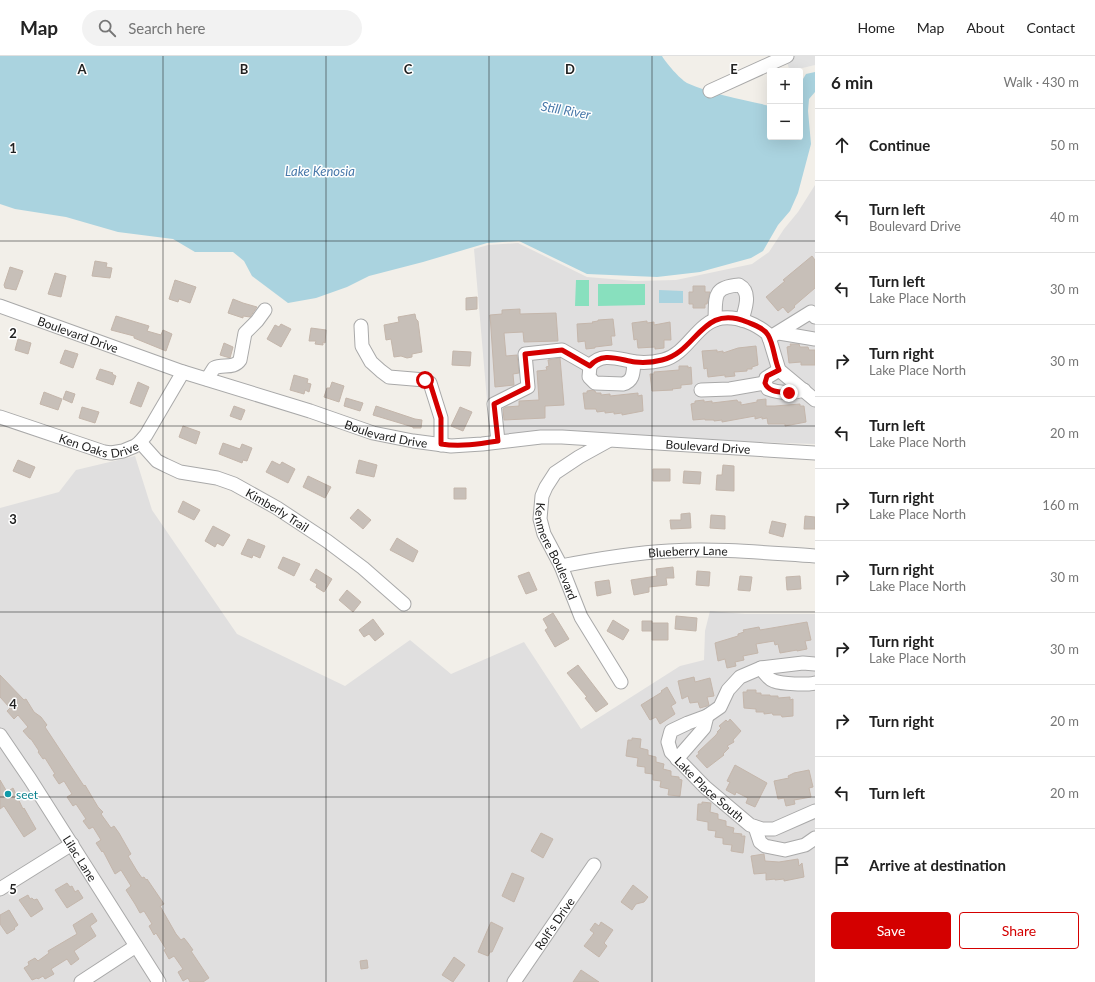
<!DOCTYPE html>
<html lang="en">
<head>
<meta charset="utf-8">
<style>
	body { margin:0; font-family:Lato,sans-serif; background:#f2f2f2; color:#222 }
	.controls { position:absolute; right:12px; top:12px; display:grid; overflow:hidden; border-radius:4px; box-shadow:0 4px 16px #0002 }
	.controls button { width:36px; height:36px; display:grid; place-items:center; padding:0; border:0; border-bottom:1px solid #e0e0e0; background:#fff; color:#222; font:20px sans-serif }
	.stop { position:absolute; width:12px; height:12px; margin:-9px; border:3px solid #d40000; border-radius:50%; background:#fff }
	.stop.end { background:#d40000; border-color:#fff; box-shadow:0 1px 4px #0008 }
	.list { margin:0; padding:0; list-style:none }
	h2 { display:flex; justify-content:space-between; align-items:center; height:52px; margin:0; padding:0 16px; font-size:17px }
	h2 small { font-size:13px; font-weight:400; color:#767676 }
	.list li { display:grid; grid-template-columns:26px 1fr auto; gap:12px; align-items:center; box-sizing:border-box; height:72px; padding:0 16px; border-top:1px solid #e0e0e0 }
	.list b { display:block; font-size:15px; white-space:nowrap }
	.list p { margin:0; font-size:13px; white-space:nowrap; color:#767676 }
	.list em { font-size:13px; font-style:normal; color:#767676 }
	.actions { display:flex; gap:8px; padding:12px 16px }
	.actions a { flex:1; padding:9px 0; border:1px solid #d40000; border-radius:4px; text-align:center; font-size:14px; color:#d40000 }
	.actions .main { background:#d40000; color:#fff }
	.icon { flex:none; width:22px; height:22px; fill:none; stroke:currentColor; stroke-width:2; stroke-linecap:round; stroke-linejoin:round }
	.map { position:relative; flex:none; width:815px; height:926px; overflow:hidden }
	header { display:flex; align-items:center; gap:24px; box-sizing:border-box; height:56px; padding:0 20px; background:#fff; border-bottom:1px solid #e0e0e0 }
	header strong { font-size:19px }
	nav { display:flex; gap:22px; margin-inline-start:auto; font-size:14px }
	.search { width:280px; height:36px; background:#f2f2f2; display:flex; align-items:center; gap:10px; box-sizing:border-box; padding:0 14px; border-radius:22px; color:#767676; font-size:15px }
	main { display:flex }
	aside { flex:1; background:#fff }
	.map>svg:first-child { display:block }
	.residential { fill:#e0dfdf }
	.pitch { fill:#88e0be }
	.parking { fill:#e2e2e2 }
	.water { fill:#aad3df }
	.building { fill:#c7bfb8; stroke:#c4b6ab }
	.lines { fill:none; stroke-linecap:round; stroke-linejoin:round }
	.minor-casing { stroke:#a9a9a9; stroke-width:15 }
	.minor { stroke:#fff; stroke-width:13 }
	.route { stroke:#d40000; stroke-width:5 }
	.grid { fill:none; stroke:#222; stroke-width:1; stroke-opacity:0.55 }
	.culture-dot { fill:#0f9aa8; stroke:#fff; stroke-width:1.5 }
	.labels { text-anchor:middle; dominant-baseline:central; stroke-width:3; stroke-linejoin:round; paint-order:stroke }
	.street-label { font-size:12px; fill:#222; stroke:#fff }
	.culture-label { font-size:12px; fill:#0d838f; stroke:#fff; text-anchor:start }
	.water-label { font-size:13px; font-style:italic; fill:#4a7aab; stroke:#fff }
	.grid-label { font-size:13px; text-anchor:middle; font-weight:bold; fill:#222; stroke:#fff; stroke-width:3; stroke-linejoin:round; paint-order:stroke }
</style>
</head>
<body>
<header>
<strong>Map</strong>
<div class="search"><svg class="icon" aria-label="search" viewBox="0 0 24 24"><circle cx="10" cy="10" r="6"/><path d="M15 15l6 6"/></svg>Search here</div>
<nav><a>Home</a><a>Map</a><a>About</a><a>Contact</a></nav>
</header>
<main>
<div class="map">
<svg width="815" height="926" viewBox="0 0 815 926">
	<rect width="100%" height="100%" fill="#f2efe9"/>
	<path class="residential" d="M815,129V388L699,384L580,377L490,379L474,193L488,189L518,187L587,221L635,225L676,224L752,208L769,196L784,173L798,156Z
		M135,400L152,454L237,578L345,630L410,584L451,618L524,586L581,673L680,610L704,604L705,575L710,555L745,558H815V926H0V452L59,436L76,414Z"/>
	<path class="pitch" d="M576,224H589V250H575Z
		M598,228H645V249L598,250Z"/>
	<path class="parking" d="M787,0H815V9L790,15L785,1Z"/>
	<path class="water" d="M0,0H662C666,7 680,23 687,27C710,38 745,44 770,50V81H800V28L806,18L815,16V36L809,43L808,55L811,88L798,137L790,155L778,169L763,195L751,202L700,216L657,221L587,218L519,185L487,187L423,206L369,220L347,231L316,242L288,247L252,220L244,205L233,196H195L173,183L118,176L66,161L15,153L0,148Z
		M659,234L683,235V247H659Z"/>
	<path class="building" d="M812,200L815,204V232L794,250L795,251L788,257L783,251L778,255L766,241L785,225L783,224Z
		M95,205L107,207L106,211L112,212L110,222L92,220Z
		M10,211L23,215L16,234L5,232L4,229Z
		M55,217L66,220L61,241L48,238Z
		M175,224L196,231L190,247L179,243L178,246L169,243Z
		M693,230H705V236H710L707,248H705V252H693V248H689V236H693Z
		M477,241V253L466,254V242Z
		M233,243L243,247L257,251L250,261L243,260V262L228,257Z
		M520,253V258L556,257L558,285L524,286L523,276L504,277L506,300L517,299L519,317L513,318L514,329L495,331L490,259L502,258V254Z
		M415,258L416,263L418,265L422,296L412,298V301L407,302L401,300L394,301L391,283L386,284L384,269L399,266L398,261Z
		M116,260L149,270L147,275L161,279L163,274L172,278L166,295L134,282V280L111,274Z
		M613,263L615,280H611L612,289L595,291V292L586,293L585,285L578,286L577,268L593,267L592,266L598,265V264Z
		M647,265V267L654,266V269L670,266L671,284H664V292L655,293V291L638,292L637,283L634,284L632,267Z
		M281,268L291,273L281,291L267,283L275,269L279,271Z
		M311,272L326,274L325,287L323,286V289L315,288L316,285H309Z
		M18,283L31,287L28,298L15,294Z
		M224,287L233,291L230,302L220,299Z
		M790,288H799L800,291H808L809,294H815V309H801V306L789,307L787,291L791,290Z
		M756,290L758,309L752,311V313H747V315L734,316L735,320L725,321V319L708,321L707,312L704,313L702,295L717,294V296L723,295V297L738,292Z
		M65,294L78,298L73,312L60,307Z
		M453,295L471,296L470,310L452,309Z
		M560,302L564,349L545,350V362L504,364L503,353L506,351L519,350V345L539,344L537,315L547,314L546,311L549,310L548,304Z
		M679,310H688V312L691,311L692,328L681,329V332L672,333L673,334L652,335L650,318H654V316L679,314Z
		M100,313L113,317L112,318L116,320L113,329L96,323Z
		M294,319L308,323L307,327L311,328L309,336L305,334L304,338L290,334Z
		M138,326L149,331L141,351L130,347Z
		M332,326L344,330L339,346L324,341L327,332H330Z
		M593,334L595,335L596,337H601V339L610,338V340L638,337V340L642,339L643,355L622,359V357L614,358V356L605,357V355L597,356L596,353H585L583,337H587V335Z
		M66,335L75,338L72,347L63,343Z
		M44,336L62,343L58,354L40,348Z
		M346,342L363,347L360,355L344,350Z
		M766,343V350H775L800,348V350H804L806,366L785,370V368H768L767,362L762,363V361L755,363V360L722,366V364L714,365V364H705V363L693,364L691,348L695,347V345L704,344V346L712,345V347L737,344L738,346H741V349L757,346V344Z
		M234,350L245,354L241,364L230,360Z
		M376,350L415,363L422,364L421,372H413V371L373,359Z
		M82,351L99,356L95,367L79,362Z
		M460,351L472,356L463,375L451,370Z
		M183,370L200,376L196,388L179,381Z
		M223,387L240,393L242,388L252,392L247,405L243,404L242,407L219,398Z
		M18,404L35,411L30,422L13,415Z
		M359,404L377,409L374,421L356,417Z
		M272,405L280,409L282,406L295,413L288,427L266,416Z
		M723,409L734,410V435L716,434L717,419H722Z
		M653,413H670V425H653Z
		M684,415L701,416L700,428L683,427Z
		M308,420L331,431L325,442L303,431Z
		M454,432H466V443H454Z
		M183,445L200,454L194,464L178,456Z
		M358,453L371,464L363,473L350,462Z
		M690,457L691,472L671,473L670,464H681V458Z
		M711,459L725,460V473L710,472Z
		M805,460L815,461V473H804Z
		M772,465L786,468L783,481L769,477Z
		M213,470L230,479L223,490L217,487L215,491L205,485Z
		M397,482L418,495L413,506L390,494Z
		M248,483L265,490L260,502L253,499L252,502L241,498Z
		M283,501L300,508L294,520L278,512Z
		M673,511L674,522H666L667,529L649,531V536L634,539L631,524L657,520L656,513Z
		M316,513L332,523L324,536L316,531L317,528L310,524Z
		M697,515L710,516L709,530L696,529Z
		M529,516L537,534L526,538L518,520Z
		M740,520L752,521L750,535L738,534Z
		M800,520L801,533L787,534L786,521Z
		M609,524L611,537L597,540L595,526Z
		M347,534L361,546L353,556L339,544Z
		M553,557L569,583L555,591L545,574L548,572L543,563Z
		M676,560L697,562L696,575L675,573Z
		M373,563L384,578L375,585L369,578L364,581L359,574Z
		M613,564L629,574L623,584L607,575Z
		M642,565H652V567H668V584H652V575H642Z
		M807,566L811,584L805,585L807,593L797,595V594L780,597L778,588L775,589L774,585L756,588L758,597L743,600L744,604L735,606L736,610L727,612L725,603L718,605L715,587L738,580V578L744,576L743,574L759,571L760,574Z
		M578,609L608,648L596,656L585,642L587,641L567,617Z
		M0,619L24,644L26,643L34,656L41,661L47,669L45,671L84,730L85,729L98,751L103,756L101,758L111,772L114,770L119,777L131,798L128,800L137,815L142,822L144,821L146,824L147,823L164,848L160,850L176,878L181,884L184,882L188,887L193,894L191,895L209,922L203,926H190L188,922L183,925L178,916L183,913L174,900L169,903L164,894L166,893L156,877L154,879L149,870L152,868L144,855L140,857L135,848L126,834L131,830L121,814L115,818L103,795L102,796L96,787L101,784L93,771L89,773L83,765L86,763L76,748L73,750L67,741L72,738L64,725L59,728L53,719L55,718L45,702L43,703L38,696L39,695L31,683H30L23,675L28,671L18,659L14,663L7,655L10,652L0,641Z
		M694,621L695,626L710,622L714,640L707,641L709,649L707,650L700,652L698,646L690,647L688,640L682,643L678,625Z
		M667,631L676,647L671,650L675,658L660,668L656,661L650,664L641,649L662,636L661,635Z
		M747,634H756V637H761V639H770V640H778V642L790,641V644L793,643V660L782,661L781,659H773L772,657L764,658V656H756V653L744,652L743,636H747Z
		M730,663L741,675L733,684L734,686L727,690L729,692L723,698L724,699L707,712L696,700L699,698L698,696L716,679L718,676H717L721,672L719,670L726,664L728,666Z
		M632,682L641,683L640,692L648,694V699L656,701V706L664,708L663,713L671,715V720L679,721V723L682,724L680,740L668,739L669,733L660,731L661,725L653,724V718L645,717V711L637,710L638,702L626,700L628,684H632Z
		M735,709L767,727L755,751L746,747L748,742L736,736L735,739L726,734L730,726L727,725Z
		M809,714L813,731L809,732L811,741L794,744L795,748L786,750L784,742L778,743L774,725L789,722L788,720L794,717Z
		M0,724L7,736L13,732L23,753L24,752L36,773L24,781L4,750L0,753Z
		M702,746L711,747L710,756L718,758V763L726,765V770L734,772L733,777L742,778L741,780H745L743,797L731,795L732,789L723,788V782L715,781L716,775L708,774V766L697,764L698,748H702Z
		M541,777L553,783L543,802L531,795Z
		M764,798L765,805L779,806L798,803L799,810L802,807L804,821L784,825V823L775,824V823L766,824V817L754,818L751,800Z
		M512,817L524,822L514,846L502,840Z
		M67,827L70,831L72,830L75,836L78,834L83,842L67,852L55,834Z
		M633,829L648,841L644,846L636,848L632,854L621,846Z
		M28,839L30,843L32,842L34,844L37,843L43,853L31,861L19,844Z
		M9,854L18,869L14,872L15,873L7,878L0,868V859Z
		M92,857L97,865L90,870L96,880L74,895L79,903L71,909L67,903L51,913L54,918L45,923L43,920L38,923L37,922L32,924L24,912L29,909L28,906L35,902L38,905L49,897L48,895L77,878L73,869Z
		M491,866L503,872L492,896H490L488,900L478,896Z
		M601,866L613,874L604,887L607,890L599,901L584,890L594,877L590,874L595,867L599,870Z
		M454,901L465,909L453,926L442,919Z
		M367,904L368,912L361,913L360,905Z
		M581,914L599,926H573Z"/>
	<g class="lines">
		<defs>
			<g id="minor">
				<path d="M710,35L787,0"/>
				<path id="s1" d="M0,250L183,316L310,355L373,377L413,385L451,390L482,388L541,381H562L815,397"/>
				<path d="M715,264C716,241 712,231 739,229C752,236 745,253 742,264"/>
				<path d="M361,270L362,290L371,306L381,315L389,321L425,324L430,327L441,362V389"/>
				<path d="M779,277L815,283"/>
				<path d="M769,282L811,256L815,261"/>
				<path d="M590,310L589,321L595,327L623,328C634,325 633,316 634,306"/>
				<path d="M779,314L766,322L765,327L768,333C779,337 792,338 804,334"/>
				<path d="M207,323L214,312C223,308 234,313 240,304L245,277L257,265L265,254"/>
				<path d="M701,334L730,333L765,327"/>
				<path id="s2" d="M0,361L104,396L111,397L123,395L135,390L140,386L146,379L183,316"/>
				<path d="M498,385L494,348L528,331L525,298L562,294L590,310C602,295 620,304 636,306C645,307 655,306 663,304C688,298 697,265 722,262C738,260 756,268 768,278L779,314L815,344"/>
				<path id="s3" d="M608,385L579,401L555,417L546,431L542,440L540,463L544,478L561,510L581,561L621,626"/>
				<path id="s4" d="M140,386L157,405L165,409L180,416L217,422L234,428L277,452L327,485L363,512L404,548"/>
				<path id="s5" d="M561,510C597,503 633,497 669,495C718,492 767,497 815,500"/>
				<path id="s6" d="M815,608L803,607L761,612L740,621L728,634L720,651L707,660L688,667L671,675L668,686L671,696L705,731L750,769L762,773H774L815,755"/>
				<path d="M761,612C764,617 768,623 774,625C782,628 806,629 815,627"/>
				<path id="s7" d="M0,679L30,723L159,926"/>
				<path d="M677,703L704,672L707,660"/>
				<path d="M755,771L760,786L765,790L785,794L805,789L815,782"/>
				<path d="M0,833L72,788"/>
				<path d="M81,926L136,890"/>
				<path id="s8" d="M514,926L594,809"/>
			</g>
		</defs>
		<use href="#minor" class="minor-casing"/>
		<use href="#minor" class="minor"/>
	</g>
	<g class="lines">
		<path class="route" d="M425,324L430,327L441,362V388C460,391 479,388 498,385L494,348L528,331L525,298L562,294L590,310C602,295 620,304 635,306C644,307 654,306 662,304C697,296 702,247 747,266C754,269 764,272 768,279C774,289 774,303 779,314L767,320L765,327C768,336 780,336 789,337"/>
	</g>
	<path class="grid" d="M163,0V926M326,0V926M489,0V926M652,0V926M0,185H815M0,370H815M0,556H815M0,741H815"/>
	<circle class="culture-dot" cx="8" cy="738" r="4"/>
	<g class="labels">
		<g class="street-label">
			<text stroke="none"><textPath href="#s1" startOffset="83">Boulevard Drive</textPath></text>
			<text stroke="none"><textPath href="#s1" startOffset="407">Boulevard Drive</textPath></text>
			<text stroke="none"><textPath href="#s2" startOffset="104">Ken Oaks Drive</textPath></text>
			<text stroke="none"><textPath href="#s1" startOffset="731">Boulevard Drive</textPath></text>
			<text stroke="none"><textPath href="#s4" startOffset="157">Kimberly Trail</textPath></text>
			<text stroke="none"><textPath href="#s3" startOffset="147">Kenmere Boulevard</textPath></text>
			<text stroke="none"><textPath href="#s5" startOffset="128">Blueberry Lane</textPath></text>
			<text stroke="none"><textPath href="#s6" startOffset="244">Lake Place South</textPath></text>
			<text stroke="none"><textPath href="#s7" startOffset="147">Lilac Lane</textPath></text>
			<text stroke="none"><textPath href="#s8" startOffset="71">Rolf's Drive</textPath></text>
		</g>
		<g class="culture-label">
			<text x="16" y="738">seet</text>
		</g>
		<g class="water-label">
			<text transform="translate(566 54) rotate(10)">Still River</text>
			<text x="320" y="115">Lake Kenosia</text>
		</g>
	</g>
	<g class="grid-label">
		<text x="82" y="18">A</text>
		<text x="244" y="18">B</text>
		<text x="408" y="18">C</text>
		<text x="570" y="18">D</text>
		<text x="734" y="18">E</text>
		<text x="13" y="97">1</text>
		<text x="13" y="282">2</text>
		<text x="13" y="468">3</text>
		<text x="13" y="653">4</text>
		<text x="13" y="838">5</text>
	</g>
</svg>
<div class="controls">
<button>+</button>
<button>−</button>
</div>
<div class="stop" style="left:425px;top:324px"></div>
<div class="stop end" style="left:789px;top:337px"></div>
</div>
<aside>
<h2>6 min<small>Walk · 430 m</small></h2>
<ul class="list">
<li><svg class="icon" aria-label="ahead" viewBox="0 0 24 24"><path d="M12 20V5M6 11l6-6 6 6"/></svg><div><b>Continue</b></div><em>50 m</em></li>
<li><svg class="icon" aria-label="left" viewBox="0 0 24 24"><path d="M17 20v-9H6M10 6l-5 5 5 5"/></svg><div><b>Turn left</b><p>Boulevard Drive</p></div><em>40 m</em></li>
<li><svg class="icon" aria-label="left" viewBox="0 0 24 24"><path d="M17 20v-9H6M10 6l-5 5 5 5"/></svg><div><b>Turn left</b><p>Lake Place North</p></div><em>30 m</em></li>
<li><svg class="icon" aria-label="right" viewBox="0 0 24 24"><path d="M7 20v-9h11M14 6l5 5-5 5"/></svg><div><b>Turn right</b><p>Lake Place North</p></div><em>30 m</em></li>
<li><svg class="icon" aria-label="left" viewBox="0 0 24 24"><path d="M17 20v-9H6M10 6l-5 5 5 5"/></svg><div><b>Turn left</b><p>Lake Place North</p></div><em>20 m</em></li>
<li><svg class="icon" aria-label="right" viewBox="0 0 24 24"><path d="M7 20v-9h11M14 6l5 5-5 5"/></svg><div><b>Turn right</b><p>Lake Place North</p></div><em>160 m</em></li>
<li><svg class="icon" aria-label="right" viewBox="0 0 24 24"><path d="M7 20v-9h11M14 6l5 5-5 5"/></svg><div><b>Turn right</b><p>Lake Place North</p></div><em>30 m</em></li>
<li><svg class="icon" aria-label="right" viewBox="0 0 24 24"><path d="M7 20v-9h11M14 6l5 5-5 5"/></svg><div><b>Turn right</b><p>Lake Place North</p></div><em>30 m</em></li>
<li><svg class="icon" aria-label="right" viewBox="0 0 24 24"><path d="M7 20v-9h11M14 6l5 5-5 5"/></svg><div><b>Turn right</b></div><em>20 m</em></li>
<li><svg class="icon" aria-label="left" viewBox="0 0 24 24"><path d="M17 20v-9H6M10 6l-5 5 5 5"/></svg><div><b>Turn left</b></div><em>20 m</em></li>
<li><svg class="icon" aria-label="arrive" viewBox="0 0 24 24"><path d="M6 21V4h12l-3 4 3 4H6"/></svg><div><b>Arrive at destination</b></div></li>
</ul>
<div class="actions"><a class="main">Save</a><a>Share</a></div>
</aside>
</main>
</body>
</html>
